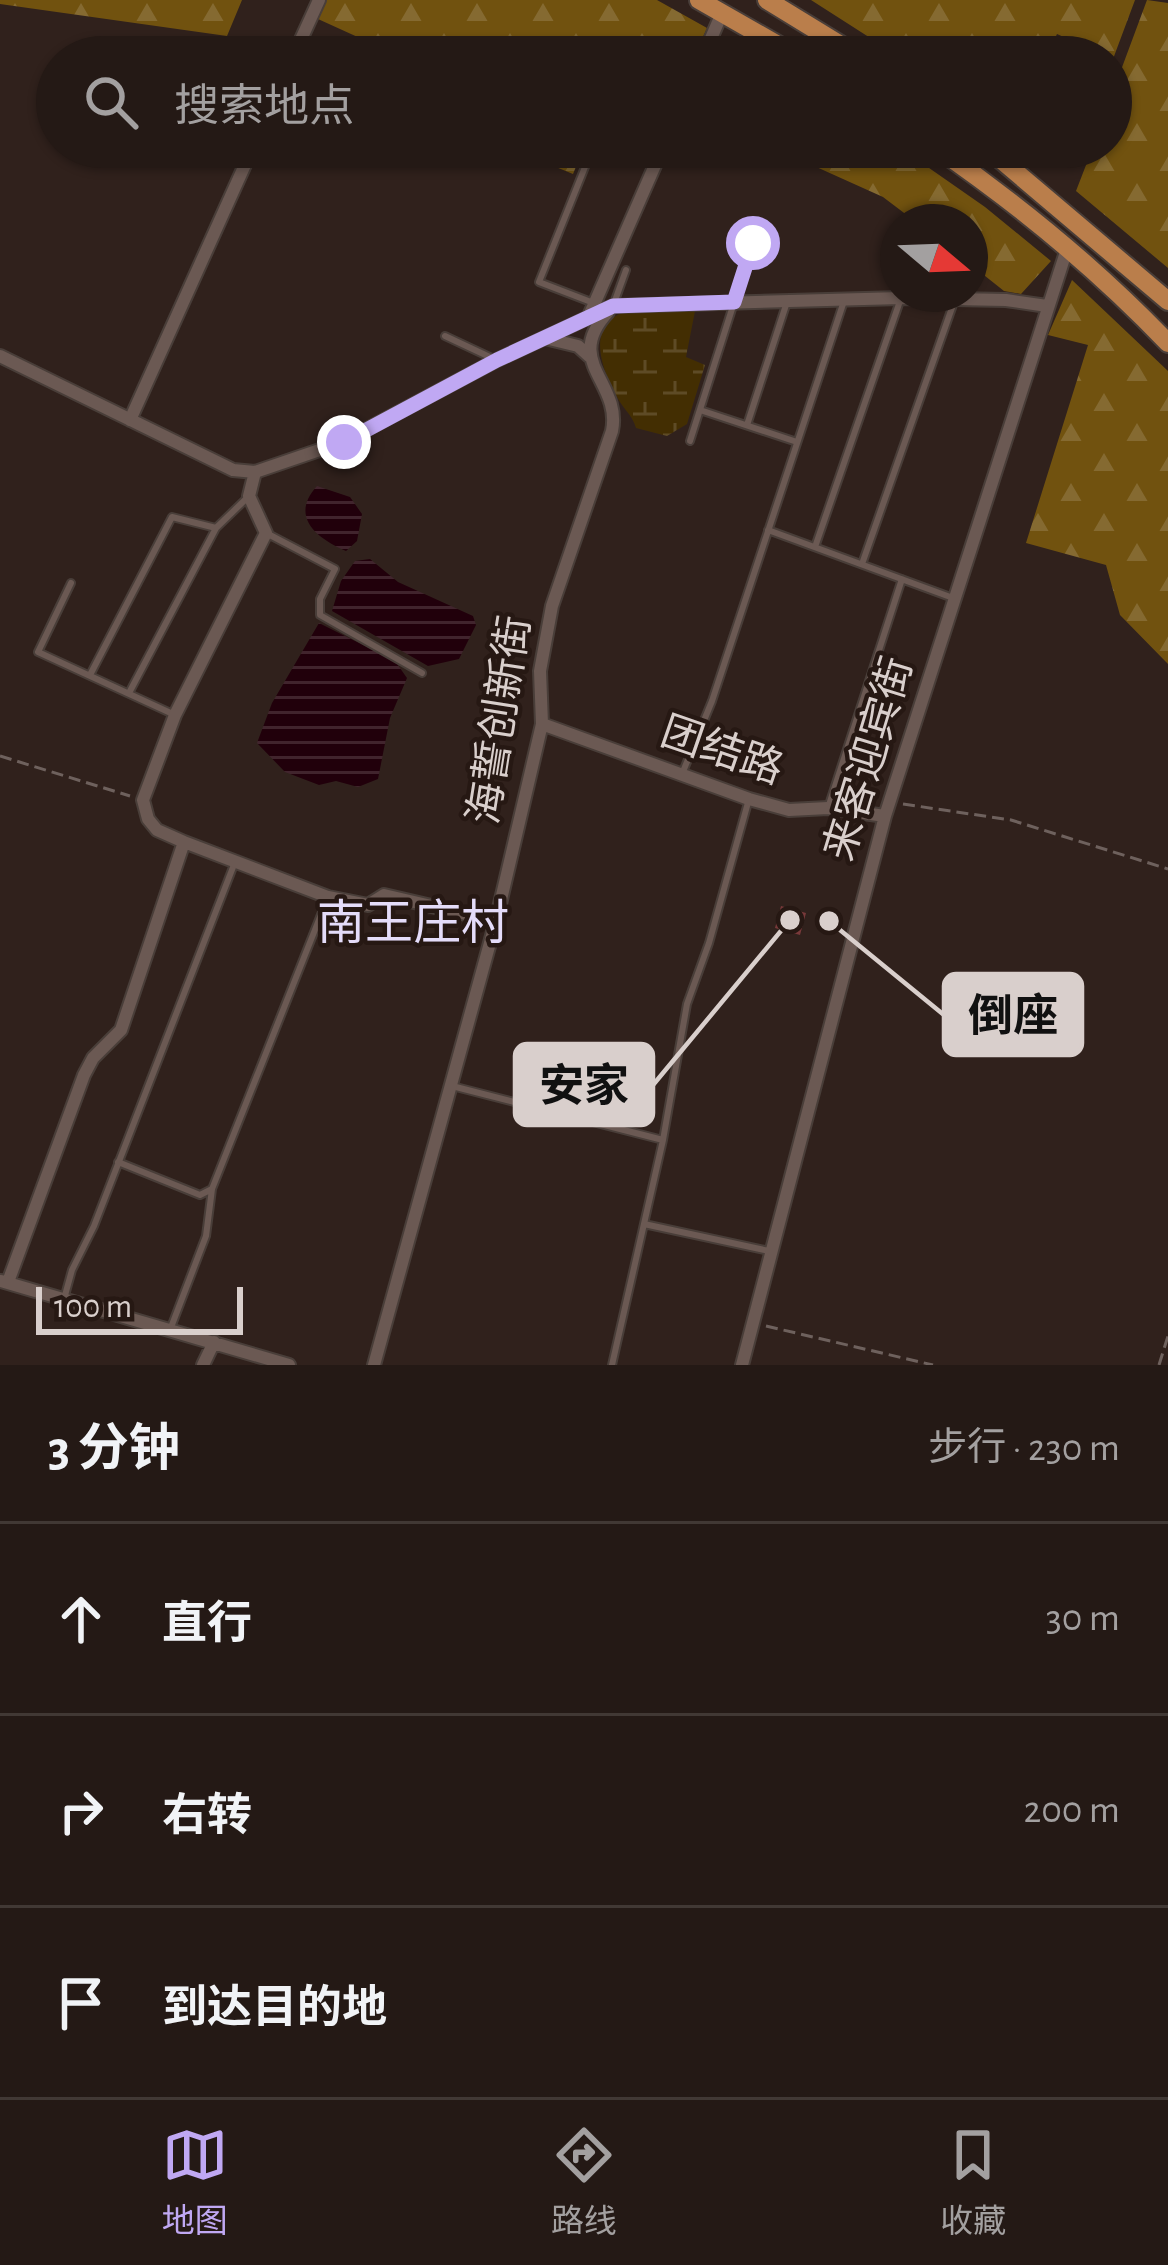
<!DOCTYPE html>
<html lang="zh">
<head>
<meta charset="utf-8">
<style>
	body { margin:0; font-family:"Alegreya Sans","Noto Sans SC",sans-serif; background:#302622; color:#f1f3f6 }
	.compass { position:absolute; left:880px; top:204px; width:108px; height:108px; border-radius:50%; background:#241915; box-shadow:0 3px 9px #0004; rotate:109deg }
	.scale { position:absolute; left:36px; bottom:30px; width:207px; box-sizing:border-box; padding-left:12px; border:6px solid #d9cfcc; border-top:0; font-size:33px; line-height:42px; white-space:nowrap; color:#d9cfcc; -webkit-text-stroke:9px #261813; paint-order:stroke }
	.stop { position:absolute; width:36px; height:36px; margin:-27px; border:9px solid #c0a8f3; border-radius:50%; background:#fff }
	.stop.end { background:#c0a8f3; border-color:#fff; box-shadow:0 3px 12px #0008 }
	.list { margin:0; padding:0; list-style:none }
	h2 { display:flex; justify-content:space-between; align-items:center; height:156px; margin:0; padding:0 48px; font-size:51px }
	h2 small { font-size:39px; font-weight:400; color:#a3a0a0 }
	.list li { display:grid; grid-template-columns:78px 1fr auto; gap:36px; align-items:center; box-sizing:border-box; height:192px; padding:0 48px; border-top:3px solid #413834 }
	.list b { display:block; font-size:45px; white-space:nowrap }
	.list em { font-size:39px; font-style:normal; color:#a3a0a0 }
	.icon { flex:none; width:66px; height:66px; fill:none; stroke:currentColor; stroke-width:2; stroke-linecap:round; stroke-linejoin:round }
	.map { position:relative; flex:none; width:1168px; height:1365px; overflow:hidden }
	.search { position:absolute; background:#241915; box-shadow:0 3px 9px #0004; left:36px; right:36px; top:36px; height:132px; display:flex; align-items:center; gap:30px; box-sizing:border-box; padding:0 42px; border-radius:66px; color:#a3a0a0; font-size:45px }
	.sheet { height:732px; background:#241915 }
	nav { display:flex; justify-content:space-around; align-items:center; box-sizing:border-box; height:168px; border-top:3px solid #413834; background:#241915; font-size:33px; color:#a3a0a0 }
	nav a { display:grid; justify-items:center; gap:6px }
	nav .on { color:#c0a8f3 }
	.map>svg:first-child { display:block }
	.forest { fill:url(#forest-firs) }
	.wetland { fill:url(#wetland-marsh) }
	.water { fill:url(#water-rules) }
	.building { fill:#78393a }
	.lines { fill:none; stroke-linecap:round; stroke-linejoin:round }
	.service-casing { stroke:#493e39; stroke-width:10 }
	.minor-casing { stroke:#493e39; stroke-width:16 }
	.primary-casing { stroke:#493e39; stroke-width:22 }
	.path { stroke:#6e615d; stroke-width:3; stroke-dasharray:12 6; stroke-linecap:butt }
	.service { stroke:#6b5953; stroke-width:6 }
	.minor { stroke:#6b5953; stroke-width:12 }
	.primary { stroke:#ba7e4b; stroke-width:18 }
	.route { stroke:#c0a8f3; stroke-width:15 }
	.labels { text-anchor:middle; dominant-baseline:central; stroke-width:9; stroke-linejoin:round; paint-order:stroke }
	.street-label { font-size:42px; fill:#d9cfcc; stroke:#261813 }
	.quarter-label { font-size:48px; fill:#e4dcf9; stroke:#261813 }
	.leader { fill:none; stroke:#d9cfcc; stroke-width:4.5 }
	.callout-dot { fill:#d9cfcc; stroke:#261813; stroke-width:4.5 }
	.callout { fill:#d9cfcc; stroke:#d9cfcc; stroke-width:4.5 }
	.callout-label { font-size:45px; text-anchor:middle; font-weight:bold; fill:#111 }
</style>
</head>
<body>
<div class="map">
<svg width="1168" height="1365" viewBox="0 0 1168 1365">
	<defs>
		<pattern id="forest-firs" width="22" height="20" patternUnits="userSpaceOnUse" patternTransform="scale(3)"><rect width="22" height="20" fill="#71520f"/><path d="M5 1l3.5 6h-7zM16 11l3.5 6h-7z" fill="#856a31"/></pattern>
		<pattern id="wetland-marsh" width="20" height="14" patternUnits="userSpaceOnUse" patternTransform="scale(3)"><rect width="20" height="14" fill="#432e02"/><path d="M1 5h8M5 5V1M11 12h8M15 12V8" fill="none" stroke="#5e4b26"/></pattern>
		<pattern id="water-rules" width="6" height="5" patternUnits="userSpaceOnUse" patternTransform="scale(3)"><rect width="6" height="5" fill="#21000b"/><path d="M0 2.5h6" fill="none" stroke="#41242d"/></pattern>
	</defs>
	<rect width="100%" height="100%" fill="#30211c"/>
	<path class="forest" d="M0,0H242L227,36L0,4Z
		M326,0H657L707,28L694,57H368L373,44L318,19Z
		M811,0H1135L1113,59L1057,34L1046,57H900Z
		M1147,0L1168,3V268L1076,191L1093,147H1111V97Z
		M507,147H584L573,174Z
		M772,147H899L985,207L1051,261L1021,294L1004,291L970,264V222H916L883,197Z
		M1072,280L1168,371V664L1120,615L1106,565L1026,543L1088,345L1048,335Z"/>
	<path class="wetland" d="M695,311L686,357L705,365L687,424L667,436L636,428C632,414 622,408 616,395C602,369 585,324 625,312Z"/>
	<path class="water" d="M317,486L350,497L362,514L357,541L346,551C317,538 289,517 317,486Z
		M370,559L398,582L473,616L476,625L459,659L428,666L332,611L341,581L355,561Z
		M319,623L395,661L407,678L390,718L378,779L358,787L336,781L319,785L285,772L257,743L272,703Z"/>
	<path class="building" d="M781,906L806,913L800,935L775,928Z"/>
	<g class="lines">
		<defs>
			<path id="service" d="M591,302L539,282L593,147
				M613,306L626,270
				M445,336L494,359
				M700,410L797,442
				M747,425L786,305
				M690,441L753,243
				M768,530L953,598
				M268,534L335,569L320,599V615L422,673
				M815,547L900,301
				M862,564L954,302
				M71,583L38,652L175,715
				M90,675L172,517L216,528
				M129,693L216,528L247,498
				M682,774L712,701L844,301
				M828,808L902,579
				M452,1086L663,1140
				M118,1162L200,1195L212,1189
				M644,1224L769,1251
				M64,1299L72,1270L94,1226L235,862
				M170,1330L206,1236L212,1189L328,897
				M612,1365L663,1140L687,1004L709,943L749,799"/>
			<path id="minor" d="M293,57L319,0
				M703,57L722,13
				M589,316L663,147
				M549,339L578,346L589,356
				M0,356L233,470L255,472L343,442L497,360L613,306L901,298L1006,300L1047,306
				M130,420L253,147
				M255,472L249,496L266,533L175,715L143,800L148,819L157,830L184,842L328,897L368,905L384,895L496,921
				M542,724L749,799L789,810L828,808L885,816
				M1,1281L289,1365
				M8,1282L84,1075L93,1058L121,1030L184,842
				M203,1365L214,1342
				M374,1365L496,921L542,724L540,671L552,606L612,431C622,382 562,362 608,312
				M742,1365L885,816L1067,249"/>
			<path id="primary" d="M699,0L799,57
				M767,0L860,57
				M935,147C1018,204 1098,270 1168,343
				M986,147L1168,301"/>
		</defs>
		<use href="#service" class="service-casing"/>
		<use href="#minor" class="minor-casing"/>
		<use href="#primary" class="primary-casing"/>
		<path class="path" d="M0,756L130,796
			M903,804L1011,820L1168,869
			M766,1326L933,1365
			M1159,1365L1168,1336"/>
		<use href="#service" class="service"/>
		<use href="#minor" class="minor"/>
		<use href="#primary" class="primary"/>
	</g>
	<g class="lines">
		<path class="route" d="M344,442L497,360L613,306L734,302L753,243"/>
	</g>
	<g class="labels">
		<g class="street-label">
			<text transform="translate(500 720) rotate(-81)">海誓创新街</text>
			<text transform="translate(722 751) rotate(19)">团结路</text>
			<text transform="translate(869 759) rotate(-73)">来客迎宾街</text>
		</g>
		<g class="quarter-label">
			<text x="413" y="925">南王庄村</text>
		</g>
	</g>
	<path class="leader" d="M829 921L944 1015M790 920L653 1085"/>
	<g class="callout-dot">
		<circle cx="829" cy="921" r="12"/>
		<circle cx="790" cy="920" r="12"/>
	</g>
	<g class="callout">
		<rect x="944" y="974" width="138" height="81" rx="12"/>
		<rect x="515" y="1044" width="138" height="81" rx="12"/>
	</g>
	<g class="callout-label">
		<text x="1013" y="1031">倒座</text>
		<text x="584" y="1101">安家</text>
	</g>
</svg>
<svg class="compass" viewBox="-18 -18 36 36"><path d="M0-13l5 13h-10z" fill="#e53935"/><path d="M0 13l5-13h-10z" fill="#a3a0a0"/></svg>
<div class="scale">100 m</div>
<div class="stop" style="left:753px;top:243px"></div>
<div class="stop end" style="left:344px;top:442px"></div>
<div class="search"><svg class="icon" aria-label="search" viewBox="0 0 24 24"><circle cx="10" cy="10" r="6"/><path d="M15 15l6 6"/></svg>搜索地点</div>
</div>
<section class="sheet">
<h2>3 分钟<small>步行 · 230 m</small></h2>
<ul class="list">
<li><svg class="icon" aria-label="ahead" viewBox="0 0 24 24"><path d="M12 20V5M6 11l6-6 6 6"/></svg><div><b>直行</b></div><em>30 m</em></li>
<li><svg class="icon" aria-label="right" viewBox="0 0 24 24"><path d="M7 20v-9h11M14 6l5 5-5 5"/></svg><div><b>右转</b></div><em>200 m</em></li>
<li><svg class="icon" aria-label="arrive" viewBox="0 0 24 24"><path d="M6 21V4h12l-3 4 3 4H6"/></svg><div><b>到达目的地</b></div></li>
</ul>
</section>
<nav>
<a class="on"><svg class="icon" aria-label="map" viewBox="0 0 24 24"><path d="M3 6l6-2 6 2 6-2v14l-6 2-6-2-6 2zM9 4v14M15 6v14"/></svg>地图</a>
<a><svg class="icon" aria-label="directions" viewBox="0 0 24 24"><path d="M12 3l9 9-9 9-9-9zM9 14v-3h6M13 9l2 2-2 2"/></svg>路线</a>
<a><svg class="icon" aria-label="saved" viewBox="0 0 24 24"><path d="M7 4h10v16l-5-4-5 4z"/></svg>收藏</a>
</nav>
</body>
</html>
